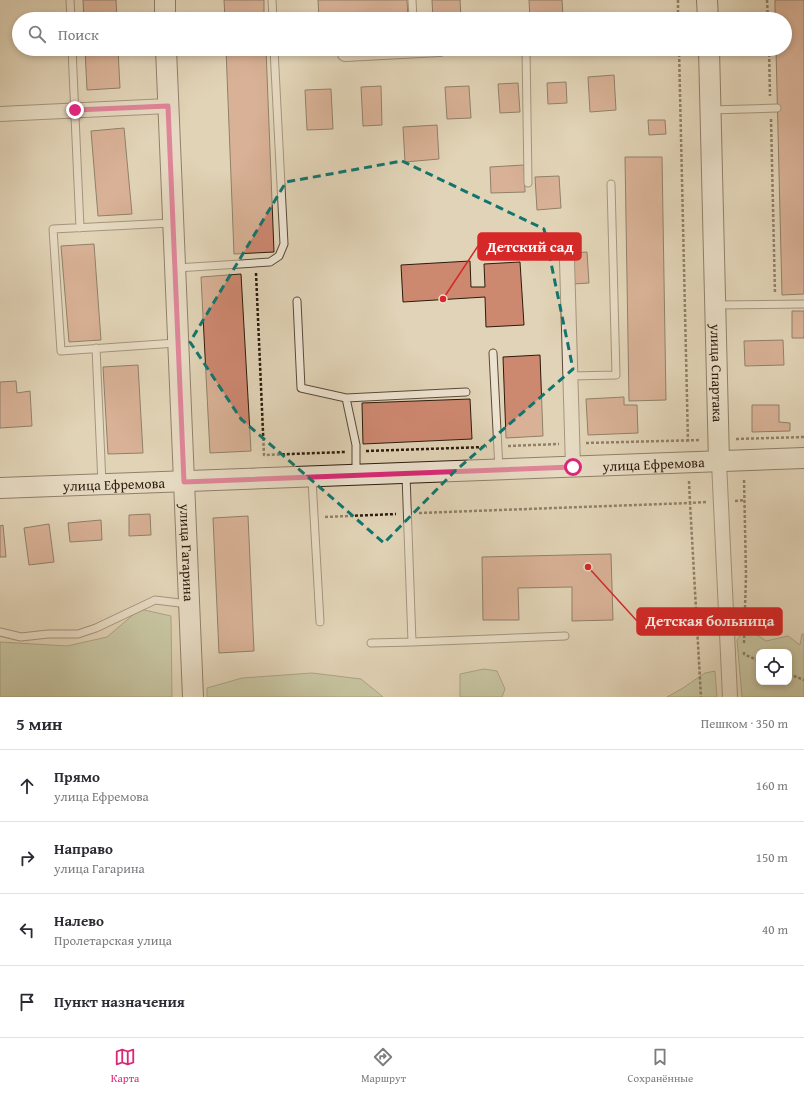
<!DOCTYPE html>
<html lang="ru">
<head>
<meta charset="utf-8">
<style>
	body { margin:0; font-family:"Gentium Book Plus",serif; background:#f2f2f3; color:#2b2b33 }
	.controls { position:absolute; right:12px; bottom:12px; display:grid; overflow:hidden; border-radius:8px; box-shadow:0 2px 6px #0003 }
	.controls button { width:36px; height:36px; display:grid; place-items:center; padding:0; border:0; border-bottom:1px solid #e1e1e2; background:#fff; color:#2b2b33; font:20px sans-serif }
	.stop { position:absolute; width:12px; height:12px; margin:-9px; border:3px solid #db2777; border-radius:50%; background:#fff }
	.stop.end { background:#db2777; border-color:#fff; box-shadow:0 1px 4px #0008 }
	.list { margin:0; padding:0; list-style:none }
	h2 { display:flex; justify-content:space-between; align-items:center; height:52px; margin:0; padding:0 16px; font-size:17px }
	h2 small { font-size:13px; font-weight:400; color:#7c7c81 }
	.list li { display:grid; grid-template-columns:26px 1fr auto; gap:12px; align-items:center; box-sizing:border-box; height:72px; padding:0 16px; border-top:1px solid #e1e1e2 }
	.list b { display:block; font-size:15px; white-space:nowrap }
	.list p { margin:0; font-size:13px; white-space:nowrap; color:#7c7c81 }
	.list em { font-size:13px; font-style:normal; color:#7c7c81 }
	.icon { flex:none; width:22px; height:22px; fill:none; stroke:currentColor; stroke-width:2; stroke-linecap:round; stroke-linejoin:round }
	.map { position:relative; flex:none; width:804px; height:697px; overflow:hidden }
	.search { position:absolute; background:#fff; box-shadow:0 2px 6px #0003; left:12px; right:12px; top:12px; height:44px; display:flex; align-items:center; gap:10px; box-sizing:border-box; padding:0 14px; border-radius:22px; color:#7c7c81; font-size:15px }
	.sheet { height:340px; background:#fff }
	nav { display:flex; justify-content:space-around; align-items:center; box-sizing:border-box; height:56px; border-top:1px solid #e1e1e2; background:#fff; font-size:11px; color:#7c7c81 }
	nav a { display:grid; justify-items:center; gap:2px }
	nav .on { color:#db2777 }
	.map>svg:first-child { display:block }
	.green { fill:#aebd92; stroke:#6e6c4f; fill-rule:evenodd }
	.building { fill:#cd8870; stroke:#2d1b0c }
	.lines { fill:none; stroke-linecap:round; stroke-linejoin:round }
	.lane-casing { stroke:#5a4937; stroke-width:9 }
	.street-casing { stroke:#5a4937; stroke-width:16 }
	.secondary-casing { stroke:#2d1b0c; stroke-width:22 }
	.path { stroke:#2d1b0c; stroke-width:2.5; stroke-dasharray:3 2; stroke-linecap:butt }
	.lane { stroke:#ece2d0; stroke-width:7 }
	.street { stroke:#ece2d0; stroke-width:14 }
	.secondary { stroke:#ece2d0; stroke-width:20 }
	.route { stroke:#db2777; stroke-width:5 }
	.marked { fill:none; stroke:#0f766e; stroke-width:3; stroke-dasharray:8 5; stroke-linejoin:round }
	.labels { text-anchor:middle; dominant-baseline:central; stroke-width:3.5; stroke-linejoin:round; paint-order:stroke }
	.street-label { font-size:14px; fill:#2d1b0c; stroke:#ece2d0 }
	.leader { fill:none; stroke:#d62828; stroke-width:1.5 }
	.callout-dot { fill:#d62828; stroke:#ece2d0; stroke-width:1.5 }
	.callout { fill:#d62828; stroke:#d62828; stroke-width:1.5 }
	.callout-label { font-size:15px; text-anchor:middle; font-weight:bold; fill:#fff }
</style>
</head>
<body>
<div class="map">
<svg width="804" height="697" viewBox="0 0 804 697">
	<rect width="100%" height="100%" fill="#e1d3b7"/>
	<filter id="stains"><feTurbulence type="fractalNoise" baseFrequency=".005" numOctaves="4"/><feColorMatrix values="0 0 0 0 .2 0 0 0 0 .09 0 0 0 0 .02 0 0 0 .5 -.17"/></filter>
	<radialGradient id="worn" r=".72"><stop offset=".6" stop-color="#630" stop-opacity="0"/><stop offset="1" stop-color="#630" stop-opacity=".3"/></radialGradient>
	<path class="green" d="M140,609L171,616L172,697H0V642L67,646L107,637Z
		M746,627L766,641L788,636L800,645L802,634H804V697H742L737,640ZM759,652H789V682H759Z
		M484,669L497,671L505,689L502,697H460V674Z
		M715,671L717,697H667L683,688L705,673Z
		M312,673L361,679L383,697H207V688L242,678Z"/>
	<path class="building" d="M83,0H116L117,19H84Z
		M224,0H264V19H225Z
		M318,0H407L408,19H319Z
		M432,0H460L461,19H433Z
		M529,0H562L563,16L530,18Z
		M775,0H804V294L782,295L776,49H785V19H775Z
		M85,49H118L120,88L87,90Z
		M226,49H266L274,252L234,254Z
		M614,75L616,110L590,112L588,77Z
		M566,82L567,103L548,104L547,83Z
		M518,83L520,112L500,113L498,84Z
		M381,86L382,125L363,126L361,87Z
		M469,86L471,118L447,119L445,87Z
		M331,89L333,129L307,130L305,90Z
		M648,120H665L666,134L649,135Z
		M437,125L439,159L405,162L403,127Z
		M124,128L132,214L98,216L91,131Z
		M625,157H662L666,400L629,401Z
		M524,165L525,192L491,193L490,167Z
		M559,176L561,208L537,210L535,177Z
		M94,244L101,340L69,342L61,246Z
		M587,252L589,283L573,284L572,253Z
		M470,261L471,287H485L484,264L520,262L524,325L486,327L485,297L403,302L401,265Z
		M241,274L251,451L210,453L201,277Z
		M792,311H804V338H792Z
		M783,340L784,365L745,366L744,341Z
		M540,355L543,436L506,438L503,357Z
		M138,365L143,453L108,454L103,367Z
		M16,381L17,393L30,391L32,426L0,428V382Z
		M624,397V405H637L638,433L588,435L586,399Z
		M470,399L472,439L363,444L362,403Z
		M752,405H779V422L790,423V431L752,432Z
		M150,514L151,535L129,536V515Z
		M248,516L254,651L219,653L213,518Z
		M101,520L102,540L70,542L68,523Z
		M49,524L54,562L29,565L24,528Z
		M3,525L6,557H0V526Z
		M611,554L613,620L572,621V587L518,588L519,620H483L482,557Z"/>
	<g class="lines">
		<defs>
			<path id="lane" d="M70,0L71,19
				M272,0L273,19
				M412,0L413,19
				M72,49L80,228
				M526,49L528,183
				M711,110L777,108
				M171,223L53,229L61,351L176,343
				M176,268L270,262L279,256L284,244L274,49
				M297,301L301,388L346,398L356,445V476
				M716,305L804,304
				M96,348L102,484
				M493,353L499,470
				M571,376L616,375L611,184
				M346,398L466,392
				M406,475L412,642L565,636
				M312,480L320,622
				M0,632L21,637L48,634H78L96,628L155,600L188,604
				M371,643L412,642"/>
			<path id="street" d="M345,54L440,49
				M0,114L168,106
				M567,261L573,467
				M719,462L730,697"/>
			<g id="secondary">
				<path d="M165,0V19"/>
				<path d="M707,0L708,19"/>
				<path id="s1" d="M166,49L193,697"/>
				<path id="s2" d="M709,49L719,462"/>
				<path id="s3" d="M0,488C268,480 536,469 804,458"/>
			</g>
		</defs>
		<use href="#lane" class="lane-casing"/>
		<use href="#street" class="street-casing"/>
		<use href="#secondary" class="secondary-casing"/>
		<path class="path" d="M678,0V19
			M767,0L768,19
			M679,49L688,442
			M769,49L770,96
			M771,119L775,294
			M256,273L264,455L345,452
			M736,439L804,437
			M586,443L701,440
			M508,446L559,444
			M366,451L487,447
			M689,481L690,503L706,502
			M735,501L745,500
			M419,513L690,503L701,697
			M325,517L396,514
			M744,643L746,575L744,478
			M744,652V654L759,661
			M789,674L804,680"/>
		<use href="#lane" class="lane"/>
		<use href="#street" class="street"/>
		<use href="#secondary" class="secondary"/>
	</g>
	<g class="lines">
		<path class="route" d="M75,110L168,106L184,482L573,467"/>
	</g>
	<path d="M0 0H804V697H0ZM402,161L544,229L573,369L454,472L384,543L241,419L190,342L286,182Z" fill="#e1d3b7" fill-opacity=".55" fill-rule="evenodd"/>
	<path class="marked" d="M402,161L544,229L573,369L454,472L384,543L241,419L190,342L286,182Z"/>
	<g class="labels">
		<g class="street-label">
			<text stroke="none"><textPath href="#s2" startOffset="324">улица Спартака</textPath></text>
			<text stroke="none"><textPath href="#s3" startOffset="654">улица Ефремова</textPath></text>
			<text stroke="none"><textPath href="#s3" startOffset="114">улица Ефремова</textPath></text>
			<text stroke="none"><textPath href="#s1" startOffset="504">улица Гагарина</textPath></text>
		</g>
	</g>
	<path class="leader" d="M443 299L478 246M588 567L637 621"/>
	<g class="callout-dot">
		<circle cx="443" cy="299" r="4"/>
		<circle cx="588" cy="567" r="4"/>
	</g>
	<g class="callout">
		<rect x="478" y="233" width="103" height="27" rx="4"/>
		<rect x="637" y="608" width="145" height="27" rx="4"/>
	</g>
	<g class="callout-label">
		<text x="530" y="252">Детский сад</text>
		<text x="710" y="626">Детская больница</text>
	</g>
	<rect width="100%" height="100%" filter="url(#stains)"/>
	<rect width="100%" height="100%" fill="url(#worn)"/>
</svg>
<div class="controls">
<button><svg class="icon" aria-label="locate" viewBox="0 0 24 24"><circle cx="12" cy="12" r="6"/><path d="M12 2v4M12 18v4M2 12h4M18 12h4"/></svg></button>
</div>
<div class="stop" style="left:573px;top:467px"></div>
<div class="stop end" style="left:75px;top:110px"></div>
<div class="search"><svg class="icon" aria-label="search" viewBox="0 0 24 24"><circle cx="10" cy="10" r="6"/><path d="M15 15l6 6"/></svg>Поиск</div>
</div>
<section class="sheet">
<h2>5 мин<small>Пешком · 350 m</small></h2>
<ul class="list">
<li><svg class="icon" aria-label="ahead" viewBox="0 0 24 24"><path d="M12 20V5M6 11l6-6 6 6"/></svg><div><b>Прямо</b><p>улица Ефремова</p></div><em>160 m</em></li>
<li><svg class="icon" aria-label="right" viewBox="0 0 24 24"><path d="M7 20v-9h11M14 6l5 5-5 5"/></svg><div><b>Направо</b><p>улица Гагарина</p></div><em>150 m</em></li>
<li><svg class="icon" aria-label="left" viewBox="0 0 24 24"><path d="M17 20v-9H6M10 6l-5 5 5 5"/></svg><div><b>Налево</b><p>Пролетарская улица</p></div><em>40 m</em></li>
<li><svg class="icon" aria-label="arrive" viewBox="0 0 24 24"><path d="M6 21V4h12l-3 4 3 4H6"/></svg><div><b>Пункт назначения</b></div></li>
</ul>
</section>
<nav>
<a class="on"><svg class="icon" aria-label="map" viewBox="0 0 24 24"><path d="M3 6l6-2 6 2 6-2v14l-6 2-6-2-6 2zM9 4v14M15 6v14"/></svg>Карта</a>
<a><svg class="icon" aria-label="directions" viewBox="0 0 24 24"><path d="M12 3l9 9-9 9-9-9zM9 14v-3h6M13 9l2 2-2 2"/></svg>Маршрут</a>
<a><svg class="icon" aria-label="saved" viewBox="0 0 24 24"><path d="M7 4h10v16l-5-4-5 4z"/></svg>Сохранённые</a>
</nav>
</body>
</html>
